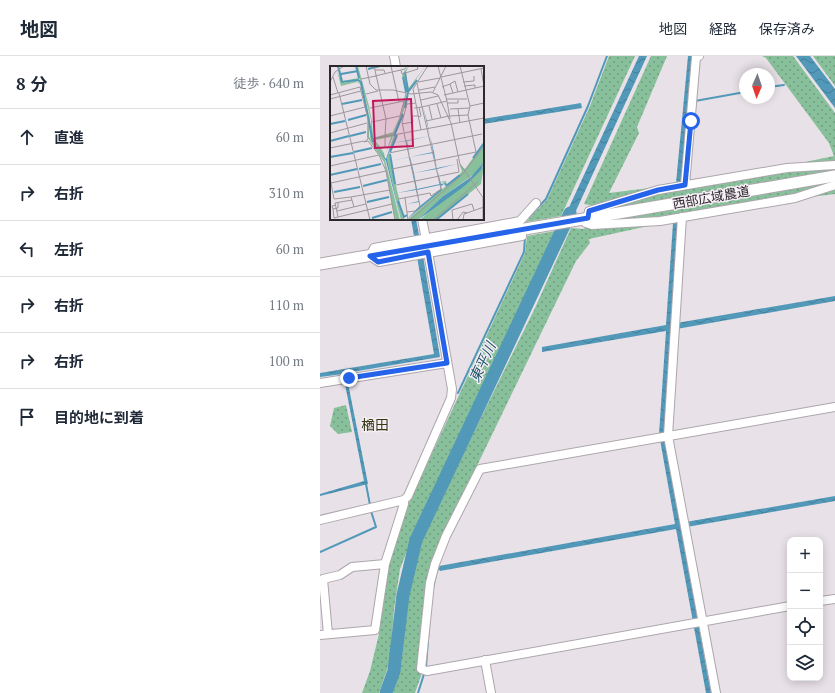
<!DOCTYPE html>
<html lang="ja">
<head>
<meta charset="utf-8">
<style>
	body { margin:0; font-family:"PT Serif","Noto Sans JP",serif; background:#f6f6f7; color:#1f2937 }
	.controls { position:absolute; right:12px; bottom:12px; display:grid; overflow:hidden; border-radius:8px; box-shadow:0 2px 10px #0003 }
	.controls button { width:36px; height:36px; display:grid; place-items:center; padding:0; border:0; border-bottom:1px solid #e0e1e3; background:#fff; color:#1f2937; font:20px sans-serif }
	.compass { position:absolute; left:419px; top:12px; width:36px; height:36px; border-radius:50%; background:#fff; box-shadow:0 2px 10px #0003; rotate:182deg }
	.stop { position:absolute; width:12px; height:12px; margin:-9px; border:3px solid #2563eb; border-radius:50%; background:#fff }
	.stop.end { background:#2563eb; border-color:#fff; box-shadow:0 1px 4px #0008 }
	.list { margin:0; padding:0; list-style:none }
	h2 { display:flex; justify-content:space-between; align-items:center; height:52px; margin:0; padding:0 16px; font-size:17px }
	h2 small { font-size:13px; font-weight:400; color:#747a83 }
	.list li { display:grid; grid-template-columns:26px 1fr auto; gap:12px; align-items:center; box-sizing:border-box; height:56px; padding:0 16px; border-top:1px solid #e0e1e3 }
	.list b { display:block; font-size:15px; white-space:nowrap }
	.list em { font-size:13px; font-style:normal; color:#747a83 }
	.icon { flex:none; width:22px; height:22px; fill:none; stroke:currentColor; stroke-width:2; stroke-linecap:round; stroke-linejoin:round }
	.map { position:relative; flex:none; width:515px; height:637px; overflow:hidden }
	header { display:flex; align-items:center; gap:24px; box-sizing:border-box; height:56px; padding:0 20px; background:#fff; border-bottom:1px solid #e0e1e3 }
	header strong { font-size:19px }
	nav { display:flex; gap:22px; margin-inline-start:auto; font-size:14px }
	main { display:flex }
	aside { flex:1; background:#fff }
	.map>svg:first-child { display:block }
	.grass { fill:url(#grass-dots) }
	.water { fill:url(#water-waves) }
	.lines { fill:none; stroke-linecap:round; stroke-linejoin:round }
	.stream { stroke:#5299b9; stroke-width:2 }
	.river { stroke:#5299b9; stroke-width:13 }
	.street-casing { stroke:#ada6ac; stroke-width:10 }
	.secondary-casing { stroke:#ada6ac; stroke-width:13 }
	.street { stroke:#fff; stroke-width:8 }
	.secondary { stroke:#fff; stroke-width:11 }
	.route { stroke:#2563eb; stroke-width:5 }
	.labels { text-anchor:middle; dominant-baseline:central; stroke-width:3; stroke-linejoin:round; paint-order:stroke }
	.street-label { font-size:13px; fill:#2c292c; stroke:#f6eef5 }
	.water-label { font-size:14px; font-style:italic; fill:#1b546b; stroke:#f6eef5 }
	.neighbourhood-label { font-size:14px; fill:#343a12; stroke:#f6eef5 }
	.inset-river { fill:none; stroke:#5299b9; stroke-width:2 }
	.inset-road { fill:none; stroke:#9d979c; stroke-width:1 }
	.view { fill:#c2185b; fill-opacity:0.15; stroke:#c2185b; stroke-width:2 }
	.inset-edge { fill:none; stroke:#2c292c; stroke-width:2 }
</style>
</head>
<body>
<header>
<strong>地図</strong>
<nav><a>地図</a><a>経路</a><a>保存済み</a></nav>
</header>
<main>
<aside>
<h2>8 分<small>徒歩 · 640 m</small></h2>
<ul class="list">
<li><svg class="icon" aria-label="ahead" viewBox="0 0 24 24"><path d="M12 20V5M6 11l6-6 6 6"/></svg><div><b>直進</b></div><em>60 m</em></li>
<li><svg class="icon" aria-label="right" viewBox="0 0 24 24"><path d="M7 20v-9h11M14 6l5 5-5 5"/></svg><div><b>右折</b></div><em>310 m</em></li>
<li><svg class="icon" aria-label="left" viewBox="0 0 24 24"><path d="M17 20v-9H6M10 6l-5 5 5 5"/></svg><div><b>左折</b></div><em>60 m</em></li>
<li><svg class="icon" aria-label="right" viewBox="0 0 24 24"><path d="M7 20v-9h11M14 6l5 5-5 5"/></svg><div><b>右折</b></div><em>110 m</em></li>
<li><svg class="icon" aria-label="right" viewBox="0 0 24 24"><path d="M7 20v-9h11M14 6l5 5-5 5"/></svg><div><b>右折</b></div><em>100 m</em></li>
<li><svg class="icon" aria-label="arrive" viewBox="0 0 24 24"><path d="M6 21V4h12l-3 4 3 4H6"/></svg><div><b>目的地に到着</b></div></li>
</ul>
</aside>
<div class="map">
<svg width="515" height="637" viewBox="0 0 515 637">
	<defs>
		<pattern id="grass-dots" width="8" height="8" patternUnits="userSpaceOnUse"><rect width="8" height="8" fill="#88c09b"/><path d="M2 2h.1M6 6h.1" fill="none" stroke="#6f9c7f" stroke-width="1.8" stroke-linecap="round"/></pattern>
		<pattern id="water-waves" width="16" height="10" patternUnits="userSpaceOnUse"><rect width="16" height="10" fill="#5299b9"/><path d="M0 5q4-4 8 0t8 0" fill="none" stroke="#447d97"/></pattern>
	</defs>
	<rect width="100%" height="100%" fill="#e8e1e7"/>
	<path class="grass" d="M289,0H315L241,160L206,166L227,144L270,50Z
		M331,0H347L317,71L319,77L289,137C364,128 440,116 514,100L509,87L446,2L442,0H473L515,57V138C432,147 350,165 269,183L270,187L256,205L122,482L108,525L102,617L95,637H73L81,611L90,526L99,493L112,461L215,252L251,172L263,173L282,165L275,150L264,148Z
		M493,0H515V30Z
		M235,175L99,464L80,513L74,553L70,605L59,637H42L50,615L59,578L66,510L89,447L205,197L207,180Z
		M26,349L32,376L18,378L10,370L14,352Z"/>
	<path class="water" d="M319,0H327L254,159L245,160Z
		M368,0H372L361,126L356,127Z
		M476,0H490L515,33V52Z
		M261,47L262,52L163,68V63Z
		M91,163H96L99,179L94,180Z
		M353,167H358L351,268L515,240V245L351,274L344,377L360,467L515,440V445L361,472L391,637H386L356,473L120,515L119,510L355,468L339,378L346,275L222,296V291L346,269Z
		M103,200L120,301L26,317L48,428L0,440V438L44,425L23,318L0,321V317L114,298L97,201Z"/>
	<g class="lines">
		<path class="stream" d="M449,31L464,29
			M375,45L425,36
			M209,161L226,143L268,50L287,0
			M138,337L204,196L205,181
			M46,428L50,449
			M0,496L56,471L51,455
			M113,532L117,514L122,512
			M106,611L109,570
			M98,637L104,618"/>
		<path class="river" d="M66,637L74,615L83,539L96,484L250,157"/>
		<defs>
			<path id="street" d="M74,0L76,11
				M515,109L467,112L338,134L269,155L266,167L272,169L340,165L475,142L515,129
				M365,129L376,1L379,0
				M362,161L348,380L396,637
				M102,163L106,183
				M202,180L59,206L50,200L54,192L200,165L216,147
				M0,327L127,307
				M0,464L84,444L88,440L131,342L132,333L108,196
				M500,545L515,543
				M470,550L107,615L101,613L110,527L115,508L126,480L160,413L515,351
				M8,578L3,523L20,519L32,511L65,508
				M0,579L55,574L65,508L84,448V444
				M165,604L171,637"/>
			<path id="secondary" d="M0,208L515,120"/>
		</defs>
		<use href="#street" class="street-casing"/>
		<use href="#secondary" class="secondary-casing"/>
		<use href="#street" class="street"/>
		<use href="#secondary" class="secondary"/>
	</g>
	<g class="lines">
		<path class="route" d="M29,322L127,307L108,196L58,206L50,200L268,162L269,155L338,134L365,129L371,65"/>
	</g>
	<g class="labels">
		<g class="street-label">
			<text transform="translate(391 141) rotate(-10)">西部広域農道</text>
		</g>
		<g class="water-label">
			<text transform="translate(162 306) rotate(-65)">東平川</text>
		</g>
		<g class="neighbourhood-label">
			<text x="55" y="368">楢田</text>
		</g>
	</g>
	<g transform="translate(10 10)">
		<rect width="154" height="154" fill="#e8e1e7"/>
		<path d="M26,0H28L39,40L42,55L43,72L63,66L72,45L76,23L72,9L77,0L74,6L79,0L75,8L79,22L95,0L79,24L77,23L74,44L56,87L61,71L45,74L54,87L55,92L40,72L41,54L31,15L29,13L15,16L11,15L10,3L13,15L28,12ZM7,5L12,17L25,15L31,17L40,53L39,71L55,94L70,154H65L54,96L37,71L38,54L30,18L27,16L11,20ZM64,69H67L59,86L60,94L74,154H71L57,93ZM154,77V96L147,106L112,131L88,154H77L116,120V117L110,116L116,115L117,119L129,109L132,105L129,98L135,103ZM154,99L151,118L106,154H90L115,131L136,119Z" fill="#88c09b"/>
		<path d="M93,41L97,55L100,70L122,65L100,70L104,86L124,82L104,86L107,102L127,98L107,103L111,118L116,117V120L114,118L111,120L112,124L76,154L90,140L89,136L77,138L89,135L86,124L67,127L86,123L83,107L64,111L83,107L79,91L60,95L80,91L76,75L63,77L100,70ZM100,70L103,86L80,91L77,75ZM103,87L107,102L84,107L80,91ZM107,103L110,118L87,123L84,107ZM110,119L111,123L90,140L87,124ZM64,69L57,93L71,154L56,95L41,74L56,93L55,88L56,93ZM154,96L151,104L136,119L88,154L112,131L141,111Z" fill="#5299b9" fill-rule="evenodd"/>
		<path class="inset-river" d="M8,0L12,16L28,14L31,16L43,76M26,0L29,12M38,3L50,0M75,6L78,26M11,8L28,5M73,11L76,26M12,38L32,34M75,42L78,26L87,14M18,54L36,49M0,58L15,55M20,70L36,66M64,70L73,48M0,75L19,70M24,86L42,82M60,86L67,69M60,88L65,118M0,91L23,87M143,92L154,77M29,103L51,98M0,109L27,103M33,120L57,114M116,120L130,109M4,126L30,121M68,135L74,151L77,149M37,136L59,131M42,152L62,146M106,154L138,128"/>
		<path class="inset-road" d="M36,0L40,18L46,24H63L81,28L101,26L108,29L121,57L130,98L154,133M44,0L56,53L55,69M61,0L69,36M151,3L154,20M45,4H54L55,7M71,4L72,8L88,3L87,0M45,10L75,3L77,0M3,11L8,27M111,11L154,2M31,13L46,10M0,16L5,6L14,0M88,16L110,12M133,16L144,15V10M87,17L92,41L117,35L108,0M120,18L125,15L128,26M134,20L145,19V22M112,21L120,18L123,27M89,24L105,21M103,26L116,0M9,27L40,154M36,28L48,25M84,28L91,64M84,28L83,23L97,1L102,0M0,29L30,21L38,53V73L34,76L38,75L49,89L56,105M114,29L154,20M0,33L31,25M116,33H137M91,34L108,30M117,35L120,53M118,37H128V34M107,38L111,52M99,40L102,53M140,40L154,37M40,42L74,35L70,50L42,56M120,43L140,42M128,43L130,57M0,50L35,41M120,50L138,49M88,51L91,50L89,41M96,55L119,50M72,58L83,56L82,50H88M74,66L72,56L77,38L86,37M0,67L37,57M74,67L90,140L85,145L77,146M42,73L154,52M43,73L57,69M0,82L34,75M50,83L55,81V72M59,87L152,68M0,100L49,89M62,103L146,86L138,49L140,40L130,0M0,112L4,133L21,131L24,141M1,117L56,105L65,154M66,119L129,106L127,93M21,131L60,124M75,132L78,154M68,133L100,127L101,130L111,123L92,41L84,42M22,134L5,137L8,151L62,138M6,139L2,140L3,143L8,142V136M3,143L4,152L8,151M7,145L36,138M80,154L132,109L154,80M103,154L148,116M123,154L122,144L142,138L144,144M127,154L133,146L137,147M133,154L134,148L154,141M153,154V132"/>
		<path class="view" d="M81,33L83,80L45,82L43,35Z"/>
		<rect width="154" height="154" class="inset-edge"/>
	</g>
</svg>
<div class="controls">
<button>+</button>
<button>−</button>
<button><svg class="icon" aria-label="locate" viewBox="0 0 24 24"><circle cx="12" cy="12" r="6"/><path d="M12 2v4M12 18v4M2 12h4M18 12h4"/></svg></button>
<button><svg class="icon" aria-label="layers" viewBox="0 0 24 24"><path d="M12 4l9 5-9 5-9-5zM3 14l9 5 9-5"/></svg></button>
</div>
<svg class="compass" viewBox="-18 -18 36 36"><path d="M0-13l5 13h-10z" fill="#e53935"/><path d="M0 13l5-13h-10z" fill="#747a83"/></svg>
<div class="stop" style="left:371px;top:65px"></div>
<div class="stop end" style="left:29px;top:322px"></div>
</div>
</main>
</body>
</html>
